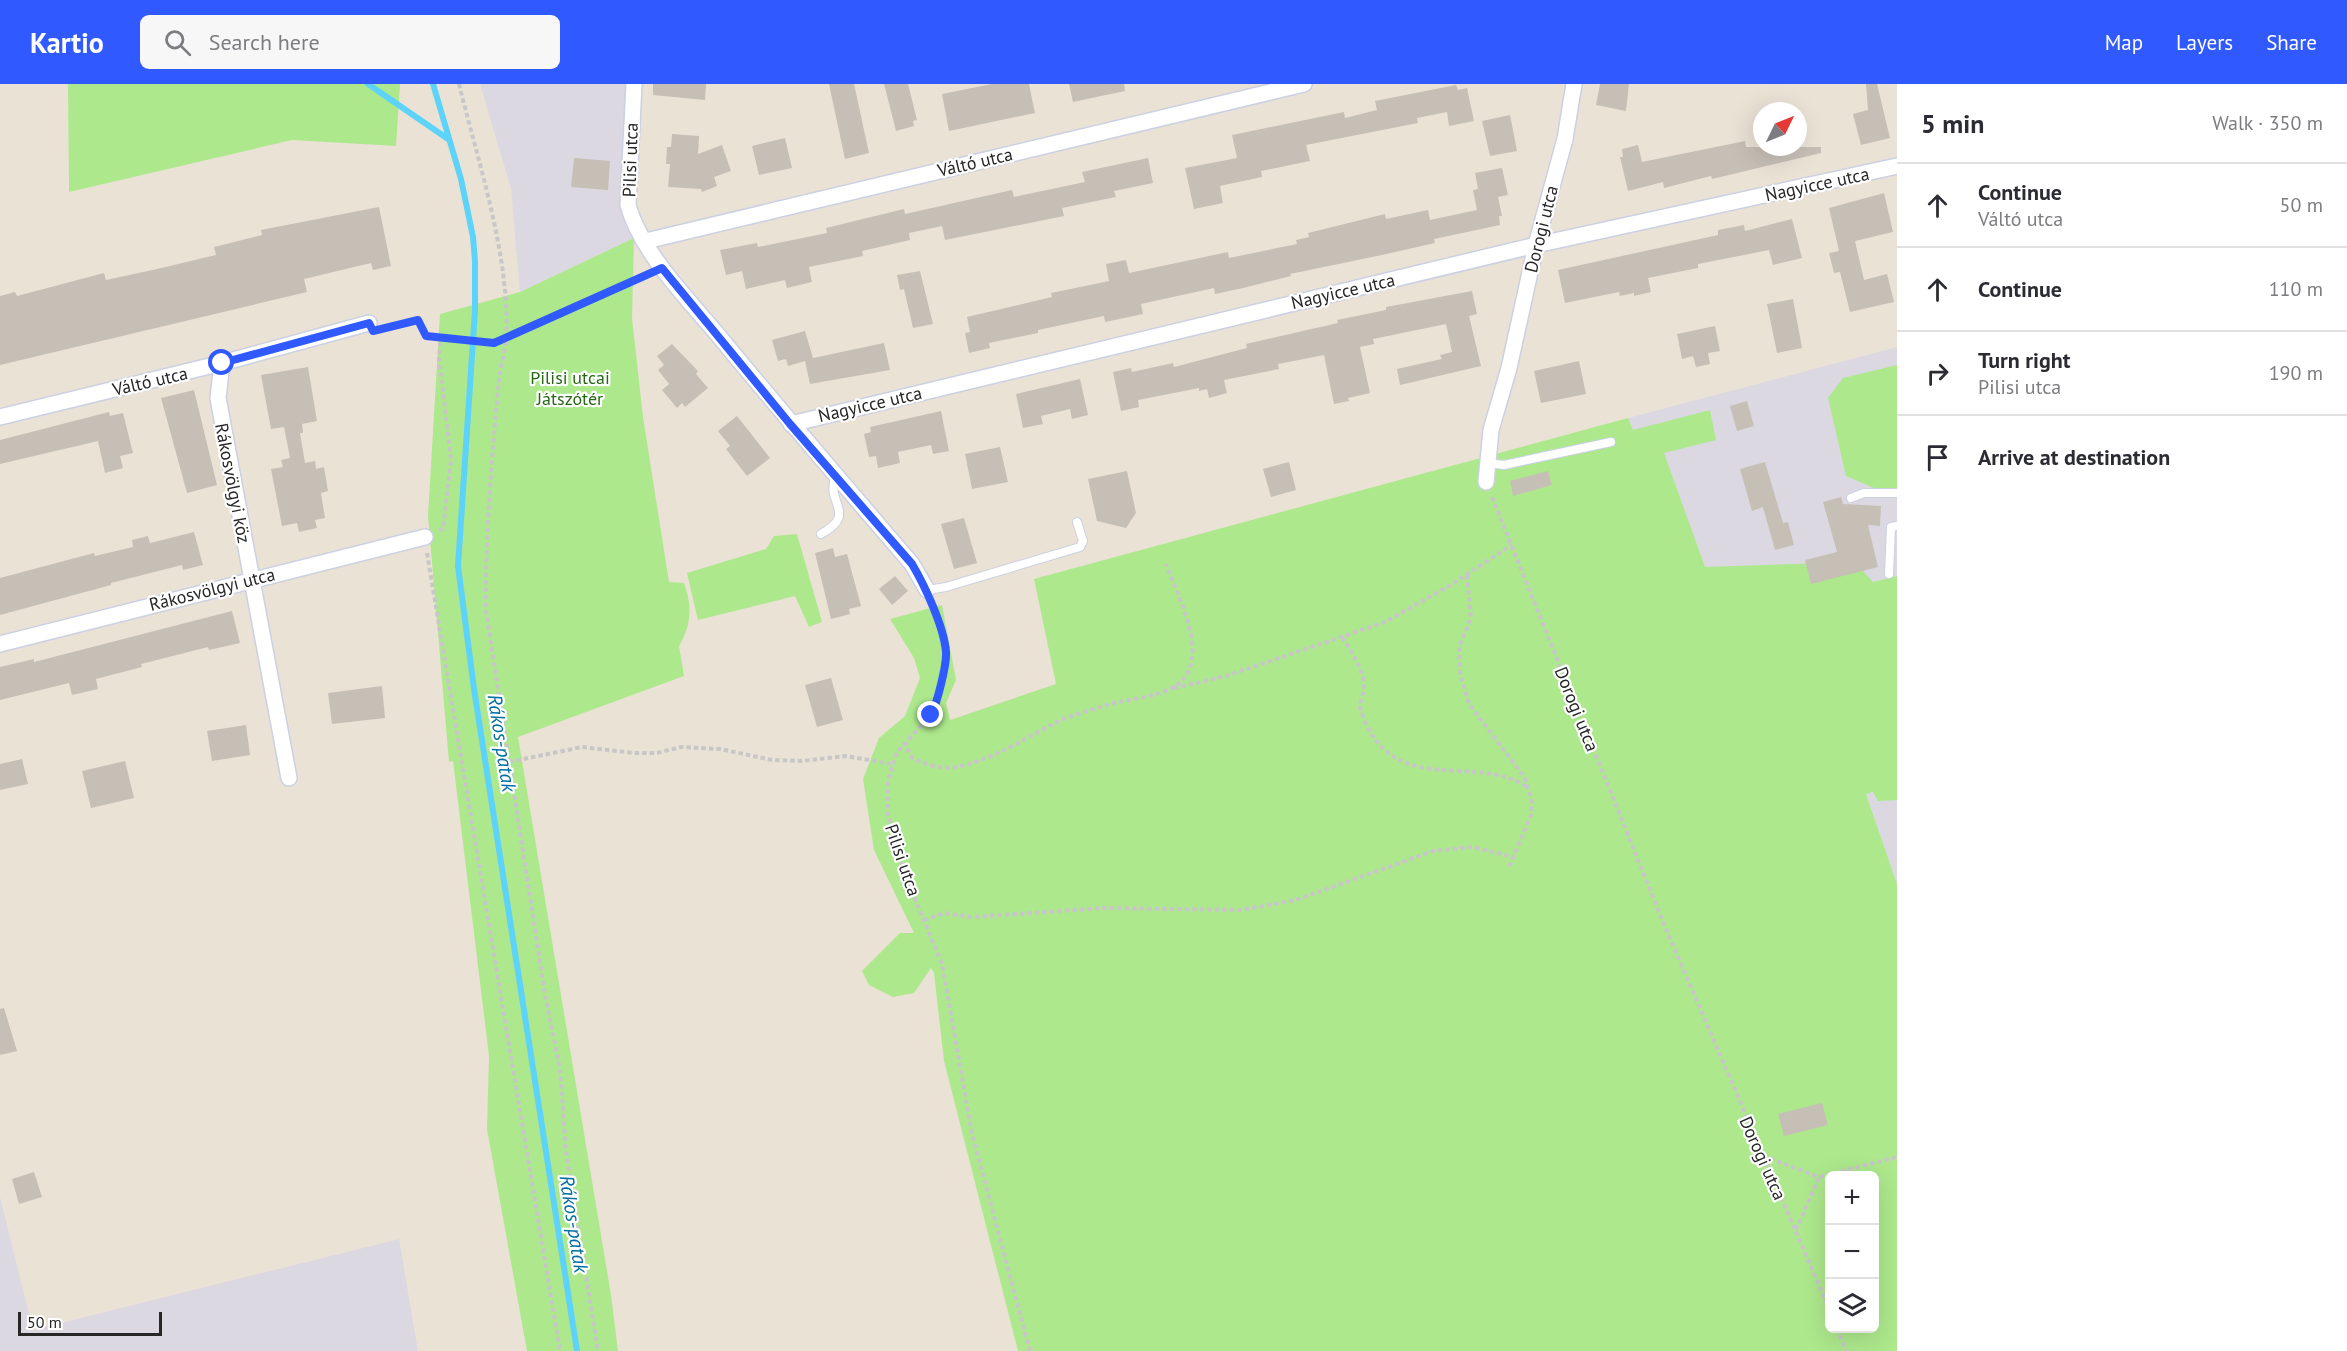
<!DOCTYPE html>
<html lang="en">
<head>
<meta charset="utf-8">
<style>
	body { margin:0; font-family:"PT Sans",sans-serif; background:#f7f7f7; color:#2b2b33 }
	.controls { position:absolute; right:18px; bottom:18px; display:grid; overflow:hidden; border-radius:9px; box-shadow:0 6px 24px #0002 }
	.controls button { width:54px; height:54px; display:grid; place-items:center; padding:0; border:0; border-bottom:2px solid #e1e1e2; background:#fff; color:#2b2b33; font:30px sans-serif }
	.compass { position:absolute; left:1753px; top:18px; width:54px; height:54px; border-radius:50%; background:#fff; box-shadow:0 6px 24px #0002; rotate:47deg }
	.scale { position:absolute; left:18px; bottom:15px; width:144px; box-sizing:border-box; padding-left:6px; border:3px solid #272727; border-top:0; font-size:16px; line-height:21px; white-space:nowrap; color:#272727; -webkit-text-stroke:4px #fff; paint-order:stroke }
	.stop { position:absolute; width:18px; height:18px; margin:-14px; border:4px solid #305aff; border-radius:50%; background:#fff }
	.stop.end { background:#305aff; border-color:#fff; box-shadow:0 2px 6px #0008 }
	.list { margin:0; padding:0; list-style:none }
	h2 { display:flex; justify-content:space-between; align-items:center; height:78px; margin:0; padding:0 24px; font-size:26px }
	h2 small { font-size:20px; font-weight:400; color:#7c7c81 }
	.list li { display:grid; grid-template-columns:39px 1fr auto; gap:18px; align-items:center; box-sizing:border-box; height:84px; padding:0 24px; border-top:2px solid #e1e1e2 }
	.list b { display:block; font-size:22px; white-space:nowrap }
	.list p { margin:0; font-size:20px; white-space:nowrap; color:#7c7c81 }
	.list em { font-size:20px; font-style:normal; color:#7c7c81 }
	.icon { flex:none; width:33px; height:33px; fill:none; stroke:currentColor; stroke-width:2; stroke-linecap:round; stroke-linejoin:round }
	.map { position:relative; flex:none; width:1897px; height:1267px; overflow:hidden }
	header { display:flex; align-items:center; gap:36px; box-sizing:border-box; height:84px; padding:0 30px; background:#305aff; color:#fff }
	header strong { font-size:28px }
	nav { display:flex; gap:33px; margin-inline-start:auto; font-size:21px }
	.search { width:420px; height:54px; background:#f7f7f7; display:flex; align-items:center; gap:15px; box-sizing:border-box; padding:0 21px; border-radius:9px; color:#7c7c81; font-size:22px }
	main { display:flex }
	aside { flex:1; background:#fff }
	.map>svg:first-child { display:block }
	.industrial { fill:#dbd8e2 }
	.green { fill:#ade88c; fill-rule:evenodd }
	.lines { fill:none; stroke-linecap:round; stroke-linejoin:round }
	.stream { stroke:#5dd3f9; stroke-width:6 }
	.building { fill:#c6bfb6 }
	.lane-casing { stroke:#cbd0e2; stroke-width:10 }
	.street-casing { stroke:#cbd0e2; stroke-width:18 }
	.path { stroke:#c7c7c7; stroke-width:4; stroke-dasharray:4.5 3; stroke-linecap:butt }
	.lane { stroke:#fff; stroke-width:8 }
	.street { stroke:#fff; stroke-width:15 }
	.route { stroke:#305aff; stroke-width:8 }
	.labels { text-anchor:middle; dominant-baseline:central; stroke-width:4.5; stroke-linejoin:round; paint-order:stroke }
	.street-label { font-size:18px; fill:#272727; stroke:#fff }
	.park-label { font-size:18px; fill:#266812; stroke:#fff }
	.water-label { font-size:20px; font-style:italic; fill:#016da1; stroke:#fff }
</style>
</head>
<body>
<header>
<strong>Kartio</strong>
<div class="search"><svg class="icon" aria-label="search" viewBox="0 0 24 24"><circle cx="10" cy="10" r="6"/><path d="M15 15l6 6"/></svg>Search here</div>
<nav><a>Map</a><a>Layers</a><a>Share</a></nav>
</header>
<main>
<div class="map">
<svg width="1897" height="1267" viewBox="0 0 1897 1267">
	<rect width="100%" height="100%" fill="#ebe2d6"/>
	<path class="industrial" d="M480,0H627L634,154L520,208L511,105Z
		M1897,263V492L1707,540L1628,334Z
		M1897,701V800L1866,710Z
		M0,1113L33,1246L399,1155L418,1267H0Z"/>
	<path class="green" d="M68,0H400L396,62L292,56L69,108Z
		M634,154L632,234L643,333L669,498L684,499C692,521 692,541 679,562L684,592L518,653L611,1211L618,1267H527L487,1045L489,972L453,677L449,678L428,432L440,230L520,208Z
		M1897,281V414L1846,392L1828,314L1843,294Z
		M1710,326L1716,356L1664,369L1705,483L1855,478L1873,498L1897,492V716L1878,717L1873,708L1866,710L1897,800V1267H1018L944,977L934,889L931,884L914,909L893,913L869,901L862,887L900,849H914L874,766L863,695L879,654L905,632L920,594L914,574L890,535L942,521L956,596L946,619L950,636L1056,600L1034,495L1628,334L1633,346ZM1830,1092H1874V1244H1830Z
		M797,450L822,538L809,543L795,512L698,536L687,489L766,465L774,452Z"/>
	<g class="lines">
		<path class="stream" d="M368,0L448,55
			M433,0L461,95L473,153L475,177V226L458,482L474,605L577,1267"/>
	</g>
	<path class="building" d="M653,0H706L705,16L653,11Z
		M829,0H854L869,69L845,75Z
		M884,0H908L917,36L913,37L914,42L896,47Z
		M992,0H1029L1035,29L949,47L942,10Z
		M1069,0H1124L1125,7L1073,18Z
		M1600,0H1629L1626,27L1596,21Z
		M1866,0H1877L1890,54L1861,61L1853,30L1868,26Z
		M1456,1L1458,6L1467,4L1474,37L1449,42L1447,28L1417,34L1418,39L1306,61L1310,77L1261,87L1262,93L1220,102L1223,119L1194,125L1185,84L1237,74L1232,51L1344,28L1345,34L1377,26L1375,17Z
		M1510,31L1517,67L1490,72L1482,37Z
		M672,50L699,52L698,70L722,61L731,87L714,93L717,102L702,108L701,105L668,103L670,80H666L667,63H671Z
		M785,54L792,84L759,91L752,62Z
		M1745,57L1746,63H1821V69L1712,95L1711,92L1664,104L1663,98L1628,107L1620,73H1623L1622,65L1638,61L1642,78Z
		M574,74L610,77L608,106L571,103Z
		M1148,74L1153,99L1114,107L1116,113L1062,124L1064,132L945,156L942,142L909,149L910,156L862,167L863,172L809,183L812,198L787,204L785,196L746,205L742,187L726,191L720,166L757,159L758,163L827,149L826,144L904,125L905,130L1012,106L1014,113L1085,98L1082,88Z
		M1502,84L1508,111L1498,113L1502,132H1499L1500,141L1434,155L1435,159L1382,171L1290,190L1291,192L1243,204L1215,210L1214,204L1141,220L1143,230L1105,238L1104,232L1038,246V249L989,259L990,264L969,269L965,249L970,248L967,233L1052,213L1051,209L1109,197L1106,180L1126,176L1129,189L1228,168L1229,174L1297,160L1296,156L1309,153L1308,149L1385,130L1386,135L1428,126L1430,136L1477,126L1473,106L1478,105L1475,89Z
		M1884,109L1893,148L1855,157L1864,196L1887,190L1894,218L1850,228L1840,188L1834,189L1829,169L1839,167L1829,124Z
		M379,123L391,182L373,186L371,179L304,195L307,208L0,281V212L15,208L17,212L104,189L106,196L157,185L216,171L214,163L262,151L261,146Z
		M1792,135L1802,174L1773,181L1769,166L1698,180V184L1648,194L1651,208L1634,212V209L1620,212L1619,208L1565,219L1558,186L1718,151V146L1744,141L1745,147Z
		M920,187L933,240L913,244L904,205L900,206L897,191Z
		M1472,207L1477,230L1469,232L1481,282L1400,301L1397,285L1442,275L1440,271L1452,268L1446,240L1373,255L1374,260L1360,263L1370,309L1348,314L1349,317L1334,320L1324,271L1278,280L1279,285L1224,296L1227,309L1209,314L1207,305L1199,307V304L1138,316L1139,323L1121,327L1113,288L1131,284L1132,288L1173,279L1174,283L1247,264L1246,260L1338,239L1337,236L1386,226V223Z
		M1793,215L1802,264L1777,269L1767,220Z
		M1715,242L1720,267L1708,269L1710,280L1696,283L1693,272L1682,275L1677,250Z
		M805,247L813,274L884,259L890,286L810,300L805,277L788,282L786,275L778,277L772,256Z
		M672,260L698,287L696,290L708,304L685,323L682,319L677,324L662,306L669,300L658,286L664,281L657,272Z
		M1579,277L1586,310L1541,319L1534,287Z
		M308,283L317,337L302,340L303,349H300L305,379L315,377L316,385L324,383L328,407L321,409L325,434L315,436L317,444L299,448L297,439L282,442L271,385L283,383L281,376L290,374L284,343L271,345L261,291Z
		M1080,295L1088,331L1072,335L1070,325L1041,332L1043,340L1023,344L1016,310Z
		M194,306L217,401L187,409L161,314Z
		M1747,317L1754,342L1737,347L1730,322Z
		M941,327L949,367L933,370L931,361L898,368L900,379L878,384L876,372L869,373L864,350L871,348L870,343Z
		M109,328L110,332L123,329L133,369L120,372L123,384L105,389L98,357L0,380V356Z
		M737,332L770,374L747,392L726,365L730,362L718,347Z
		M1000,363L1008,398L972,405L965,370Z
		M1289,378L1296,406L1271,413L1263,385Z
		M1765,378L1783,439L1788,438L1794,461L1775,466L1763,423L1752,427L1740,385Z
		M1127,387L1136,429L1126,444L1097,437L1088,395Z
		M1548,387L1552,401L1513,412L1510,397Z
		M1841,413L1843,420L1881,422L1880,442L1868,441L1878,483L1811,500L1805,476L1837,468L1823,418Z
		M964,434L977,479L954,485L941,440Z
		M194,448L203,481L183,486L182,481L111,499V501L0,531V494L94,469L95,472L133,463L132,456L148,452L150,459Z
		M833,464L835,473L847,470L861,522L849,525L850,530L831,535L815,469Z
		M895,492L908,507L892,521L879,505Z
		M232,527L240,559L209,566L208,563L141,580L142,583L96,595L98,605L72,611L69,599L0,616V583L34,575V578Z
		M831,594L843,636L817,643L805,601Z
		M382,602L385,634L332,640L328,609Z
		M246,641L250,671L212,677L207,647Z
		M22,675L28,700L0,706V680Z
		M125,677L134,714L91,724L82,687Z
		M4,924L17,967L0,971V925Z
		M1822,1019L1828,1041L1784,1052L1778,1030Z
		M34,1088L42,1113L19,1120L12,1095Z"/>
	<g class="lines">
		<defs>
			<path id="lane" d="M1487,379L1504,381L1611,358
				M1851,414L1864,409H1897
				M821,450C859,429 824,419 836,392
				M1889,490L1891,443L1897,442
				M927,506L946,503L1080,463L1083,457L1077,438"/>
			<path id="street" d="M634,0L628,121C641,168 687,214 718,251C781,328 847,404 912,480L927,506
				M646,157L1304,0
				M222,279L218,314L289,694
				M0,333L222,279L369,239
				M791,340L1536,161L1897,82
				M1486,398L1491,346L1509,284L1536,161L1565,55L1574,0
				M0,560L425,453"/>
		</defs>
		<use href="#lane" class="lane-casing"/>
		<use href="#street" class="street-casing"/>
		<path class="path" d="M459,0C478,78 511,175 506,255C505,268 501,282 499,295C492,372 485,450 486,527L545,911L560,985L566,1068L598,1267
			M383,244L418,236L426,252L494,259L649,190
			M1492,413L1663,838L1830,1227
			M439,446L443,445L451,376L439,274L441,255
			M427,469L560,1267
			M1467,491L1471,534L1459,563L1460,588L1464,603L1469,620L1525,694L1532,718L1531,731L1509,783
			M932,522L947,569L940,612L931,631L897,668L888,696V731L904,788L942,880L972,1050L1030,1267
			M1342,553C1352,569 1363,584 1364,603C1364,609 1361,615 1360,621C1360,627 1366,640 1369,646C1405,709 1476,671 1526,702
			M1174,604L1226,592L1385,538L1449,502L1512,461
			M904,658L912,674C926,680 940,686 956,683C993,676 1025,654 1059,637C1074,630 1091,626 1107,621C1132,613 1175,614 1188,588C1203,558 1177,511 1166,480
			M509,678L582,663L634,669H657L681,663L720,665L772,676L802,677L845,672L892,680
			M924,836L944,829L971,833L1104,824L1241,826L1296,816L1433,767L1473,763L1513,773
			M1763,1072L1819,1093L1897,1073
			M1796,1146L1819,1093
			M1837,1244L1846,1267"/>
		<use href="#lane" class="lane"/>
		<use href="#street" class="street"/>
	</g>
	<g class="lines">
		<path class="route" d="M222,279L369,239L373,247L418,236L426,252L494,259L662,184L790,340L912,480C925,502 944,543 946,568C947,580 937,620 931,631"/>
	</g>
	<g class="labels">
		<g class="street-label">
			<text transform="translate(630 76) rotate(-88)">Pilisi utca</text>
			<text transform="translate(975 78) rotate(-13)">Váltó utca</text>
			<text transform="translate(1817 100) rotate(-12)">Nagyicce utca</text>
			<text transform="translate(1541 145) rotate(-76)">Dorogi utca</text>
			<text transform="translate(1343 207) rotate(-13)">Nagyicce utca</text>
			<text transform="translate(150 297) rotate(-13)">Váltó utca</text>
			<text transform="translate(870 320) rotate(-13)">Nagyicce utca</text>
			<text transform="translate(233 399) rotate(79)">Rákosvölgyi köz</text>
			<text transform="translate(212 505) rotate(-14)">Rákosvölgyi utca</text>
			<text transform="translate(1577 625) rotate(68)">Dorogi utca</text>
			<text transform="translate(903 776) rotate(71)">Pilisi utca</text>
			<text transform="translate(1763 1074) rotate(66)">Dorogi utca</text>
		</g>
		<g class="park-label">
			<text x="570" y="293">Pilisi utcai<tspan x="570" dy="21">Játszótér</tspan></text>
		</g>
		<g class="water-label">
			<text transform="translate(502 659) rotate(81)">Rákos-patak</text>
			<text transform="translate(574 1140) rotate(81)">Rákos-patak</text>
		</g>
	</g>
</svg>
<div class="controls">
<button>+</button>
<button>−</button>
<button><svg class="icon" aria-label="layers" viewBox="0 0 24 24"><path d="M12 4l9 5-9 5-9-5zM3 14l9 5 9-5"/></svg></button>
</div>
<svg class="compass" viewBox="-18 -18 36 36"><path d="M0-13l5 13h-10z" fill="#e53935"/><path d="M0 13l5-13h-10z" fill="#7c7c81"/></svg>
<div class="scale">50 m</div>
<div class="stop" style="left:222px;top:279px"></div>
<div class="stop end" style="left:931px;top:631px"></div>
</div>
<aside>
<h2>5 min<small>Walk · 350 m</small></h2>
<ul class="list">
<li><svg class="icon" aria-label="ahead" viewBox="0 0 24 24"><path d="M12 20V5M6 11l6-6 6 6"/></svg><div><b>Continue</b><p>Váltó utca</p></div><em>50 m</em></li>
<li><svg class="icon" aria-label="ahead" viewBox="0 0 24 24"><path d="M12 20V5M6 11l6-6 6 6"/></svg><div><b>Continue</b></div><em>110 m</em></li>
<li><svg class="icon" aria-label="right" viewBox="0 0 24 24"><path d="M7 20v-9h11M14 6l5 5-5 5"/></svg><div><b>Turn right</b><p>Pilisi utca</p></div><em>190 m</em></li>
<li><svg class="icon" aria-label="arrive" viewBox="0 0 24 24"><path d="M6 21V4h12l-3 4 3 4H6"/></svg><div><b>Arrive at destination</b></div></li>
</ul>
</aside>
</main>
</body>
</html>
